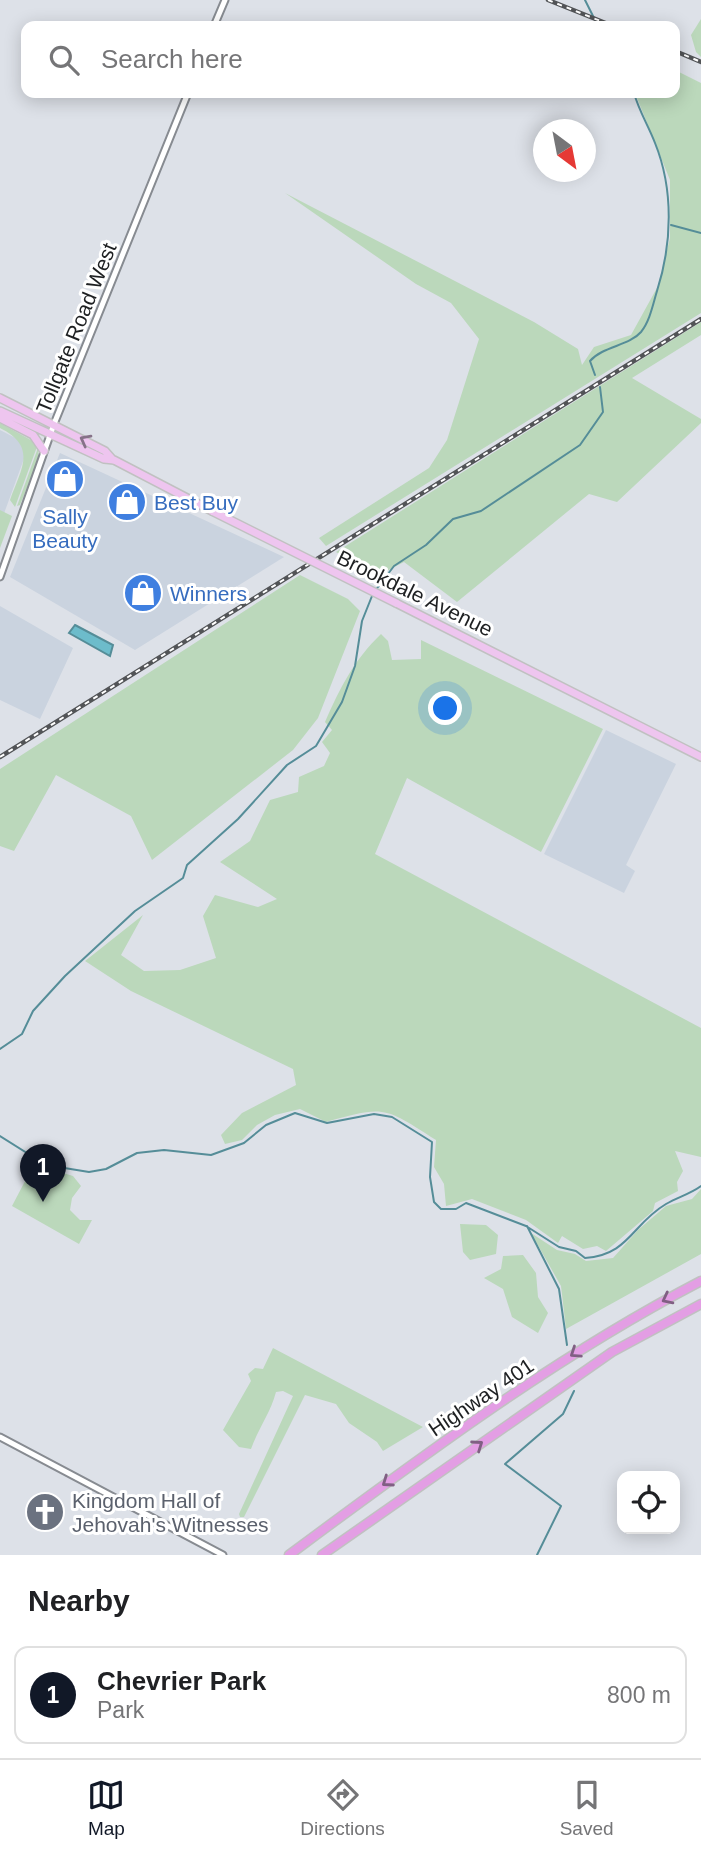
<!DOCTYPE html>
<html lang="en">
<head>
<meta charset="utf-8">
<style>
	body { margin:0; font-family:Arial,sans-serif; background:#f2f2f2; color:#202124 }
	.controls { position:absolute; right:21px; bottom:21px; display:grid; overflow:hidden; border-radius:14px; box-shadow:0 4px 18px #0003 }
	.controls button { width:63px; height:63px; display:grid; place-items:center; padding:0; border:0; border-bottom:2px solid #e0e0e0; background:#fff; color:#202124; font:35px sans-serif }
	.compass { position:absolute; left:533px; top:119px; width:63px; height:63px; border-radius:50%; background:#fff; box-shadow:0 4px 18px #0003; rotate:148deg }
	.you { position:absolute; left:446px; top:709px; width:24px; height:24px; margin:-18px; border:5px solid #fff; border-radius:50%; background:#1a73e8; box-shadow:0 0 0 10px #1a73e833 }
	.badge { display:grid; place-items:center; width:46px; height:46px; border-radius:50%; background:#111827; color:#fff; font-size:23px; font-weight:700 }
	.pin { position:absolute; translate:-50% -58px; filter:drop-shadow(0 2px 4px #0008) }
	.pin::after { content:''; position:absolute; top:37px; width:24px; height:21px; background:inherit; clip-path:polygon(0 0,100% 0,50% 100%) }
	.list { margin:0; padding:0; list-style:none }
	h2 { display:flex; justify-content:space-between; align-items:center; height:91px; margin:0; padding:0 28px; font-size:30px }
	h2 small { font-size:23px; font-weight:400; color:#757577 }
	.list li { display:grid; grid-template-columns:46px 1fr auto; gap:21px; align-items:center; box-sizing:border-box; height:98px; margin:0 14px 14px; padding:0 14px; border:2px solid #e0e0e0; border-radius:14px }
	.list b { display:block; font-size:26px; white-space:nowrap }
	.list p { margin:0; font-size:23px; white-space:nowrap; color:#757577 }
	.list em { font-size:23px; font-style:normal; color:#757577 }
	.icon { flex:none; width:38px; height:38px; fill:none; stroke:currentColor; stroke-width:2; stroke-linecap:round; stroke-linejoin:round }
	.map { position:relative; flex:none; width:701px; height:1555px; overflow:hidden }
	.search { position:absolute; background:#fff; box-shadow:0 4px 18px #0003; left:21px; right:21px; top:21px; height:77px; display:flex; align-items:center; gap:18px; box-sizing:border-box; padding:0 24px; border-radius:14px; color:#757577; font-size:26px }
	.sheet { height:203px; background:#fff }
	nav { display:flex; justify-content:space-around; align-items:center; box-sizing:border-box; height:98px; border-top:2px solid #e0e0e0; background:#fff; font-size:19px; color:#757577 }
	nav a { display:grid; justify-items:center; gap:4px }
	nav .on { color:#111827 }
	.map>svg:first-child { display:block }
	.built { fill:#cad3df }
	.green { fill:#bbd8bb }
	.water { fill:#6dbccb; stroke:#558d98; stroke-width:2 }
	.lines { fill:none; stroke-linecap:round; stroke-linejoin:round }
	.stream { stroke:#558d98; stroke-width:2 }
	.minor-casing { stroke:#878b91; stroke-width:9 }
	.major-casing { stroke:#c0c1c1; stroke-width:10 }
	.highway-casing { stroke:#c0c1c1; stroke-width:11 }
	.minor { stroke:#fff; stroke-width:5 }
	.major { stroke:#eec5ef; stroke-width:7 }
	.highway { stroke:#e39ee4; stroke-width:8 }
	.rail-casing { stroke:#525457; stroke-width:4.5 }
	.rail { stroke:#fff; stroke-width:2; stroke-dasharray:5; stroke-linecap:butt }
	.major-bridge-casing { stroke:#c0c1c1; stroke-width:10; stroke-linecap:butt }
	.major-bridge { stroke:#eec5ef; stroke-width:7 }
	.oneway { stroke:#867288 }
	.oneway2 { stroke:#805f83 }
	.labels { text-anchor:middle; dominant-baseline:central; stroke-width:6; stroke-linejoin:round; paint-order:stroke }
	.street-label { font-size:21px; fill:#1e2022; stroke:#fff }
	.shop-label { font-size:21px; fill:#366cbe; stroke:#fff; text-anchor:start }
	.worship-label { font-size:21px; fill:#5b616d; stroke:#fff; text-anchor:start }
</style>
</head>
<body>
<div class="map">
<svg width="701" height="1555" viewBox="0 0 701 1555">
	<rect width="100%" height="100%" fill="#dde1e8"/>
	<path class="built" d="M0,430L29,445L2,519L0,518Z
		M60,453L284,557L135,650L10,577Z
		M0,606L73,648L40,719L0,700Z
		M606,730L676,764L626,865L635,871L624,893L544,854Z"/>
	<path class="green" d="M701,19V57L696,52L691,35Z
		M675,70L701,83V313L326,546L319,538L429,468L447,440L479,339L451,303L416,284L285,193L534,322L578,349L582,365L594,347L631,335L658,286L670,238V180L635,93H675Z
		M701,322V335L632,378L701,419V423L617,502L589,494L457,602L404,562L377,576L336,552Z
		M0,423L38,444L15,507L10,500C21,469 38,447 0,428Z
		M39,445L38,461L20,505L17,506Z
		M0,510L12,516L0,548Z
		M300,575L348,599L360,611L318,718L293,750L152,860L131,816L56,775L14,851L0,846V769Z
		M381,634L388,641L392,660L421,659V640L603,729L541,852L407,778L375,854L701,1028V1157L675,1151L683,1171L677,1182L678,1191L655,1203L653,1211L606,1251L597,1246L583,1249L562,1236L558,1243L526,1220L472,1199L446,1206L444,1184L434,1167L436,1140C384,1107 386,1105 326,1122L300,1109L275,1115L257,1125L242,1140L225,1144L221,1135L242,1113L296,1085L293,1069L131,991L85,961L143,915L121,955L144,971L180,970L216,958L203,916L215,895L258,907L277,899L220,862L250,841L270,800L298,792L299,777L324,766L330,753L322,742L332,730L325,722C340,688 354,660 381,634Z
		M34,1164L73,1176L81,1186L72,1198L70,1210L80,1220H92L79,1244L12,1206Z
		M701,1189V1254L566,1329L561,1286L531,1233L557,1250L575,1254L586,1261L613,1258L638,1230L666,1206L692,1199Z
		M460,1224L486,1225L498,1235L496,1254L470,1260L463,1252Z
		M523,1255L536,1273L538,1297L548,1313L538,1333L512,1317L503,1289L484,1278L501,1269L503,1256Z
		M273,1348L423,1427L383,1451L377,1442L349,1423L336,1404L305,1395L244,1517H240L239,1514L293,1396L283,1391L276,1392C270,1414 259,1427 251,1449L239,1447L223,1430L251,1381L248,1374L255,1368L263,1369Z"/>
	<path class="water" d="M75,625L113,645L110,656L69,633Z"/>
	<g class="lines">
		<path class="stream" d="M585,0L598,26
			M671,225L701,233
			M595,375L590,361C603,346 629,346 641,332C650,321 653,304 657,291C672,244 674,190 655,143C648,125 639,111 634,93
			M375,591L394,566L426,545L453,519L481,511L580,445L603,412L600,387
			M0,1049L22,1034L33,1011L65,976L135,911L183,878L187,865L238,819L287,765L316,746L342,702L355,666L362,621L372,596
			M0,1136L46,1165L89,1172L106,1169L137,1153L164,1150L211,1155L244,1143L266,1125L295,1113L327,1123L374,1114L392,1117L432,1142L430,1177L434,1202L441,1209H456L466,1203L526,1226L559,1247L576,1251L585,1258C629,1255 632,1224 666,1204C678,1197 690,1194 701,1186
			M527,1226L559,1289L567,1345
			M537,1555L561,1506L505,1464L563,1414L574,1391"/>
		<defs>
			<path id="minor" d="M214,26L225,0
				M0,577L54,424L188,93
				M0,1437L223,1555"/>
			<path id="major" d="M0,398L105,451L113,460
				M0,411L104,459L114,460L212,511
				M0,418L33,435L44,451
				M396,603L701,757"/>
			<path id="highway" d="M289,1555C421,1457 555,1357 701,1281
				M322,1555L612,1352L701,1304"/>
		</defs>
		<use href="#minor" class="minor-casing"/>
		<use href="#major" class="major-casing"/>
		<use href="#highway" class="highway-casing"/>
		<use href="#minor" class="minor"/>
		<use href="#major" class="major"/>
		<use href="#highway" class="highway"/>
		<defs>
			<path id="rail" d="M548,0L613,26
				M675,51L701,62
				M0,757L701,319"/>
		</defs>
		<use href="#rail" class="rail-casing"/>
		<use href="#rail" class="rail"/>
		<defs>
			<path id="major-bridge" d="M212,511L396,603"/>
		</defs>
		<use href="#major-bridge" class="major-bridge-casing"/>
		<use href="#major-bridge" class="major-bridge"/>
	</g>
	<defs><path id="oneway-chevron" d="M-2-3.5L2.5 0L-2 3.5" fill="none" stroke-width="1.6" stroke-linecap="round" stroke-linejoin="round" transform="scale(1.75)"/></defs>
	<use class="oneway" href="#oneway-chevron" transform="translate(85 440) rotate(-152)"/>
	<g class="oneway2">
		<use href="#oneway-chevron" transform="translate(667 1299) rotate(153)"/>
		<use href="#oneway-chevron" transform="translate(575 1353) rotate(146)"/>
		<use href="#oneway-chevron" transform="translate(478 1445) rotate(-35)"/>
		<use href="#oneway-chevron" transform="translate(387 1482) rotate(145)"/>
	</g>
	<defs>
		<symbol id="shop-disc" viewBox="-11 -11 22 22"><circle r="9.5" fill="#3f7fe0" stroke="#fff"/><path d="M-5-2.5h2.3a2.7 3.5 0 0 1 5.4 0H5L5.5 6h-11ZM-1.5-2.5h3a1.5 2.3 0 0 0-3 0Z" fill="#fff"/></symbol>
		<symbol id="church-disc" viewBox="-11 -11 22 22"><circle r="9.5" fill="#6b7280" stroke="#fff"/><path d="M-1.2-6h2.4v3.5h3.3v2.4h-3.3V6h-2.4V-.1h-3.3v-2.4h3.3Z" fill="#fff"/></symbol>
	</defs>
	<g fill-rule="evenodd">
		<use href="#shop-disc" x="43" y="457" width="44" height="44"/>
		<use href="#shop-disc" x="105" y="480" width="44" height="44"/>
		<use href="#shop-disc" x="121" y="571" width="44" height="44"/>
		<use href="#church-disc" x="23" y="1490" width="44" height="44"/>
	</g>
	<g class="labels">
		<g class="street-label">
			<text transform="translate(76 328) rotate(-68)">Tollgate Road West</text>
			<text transform="translate(415 593) rotate(26)">Brookdale Avenue</text>
			<text transform="translate(481 1397) rotate(-34)">Highway 401</text>
		</g>
		<g class="shop-label">
			<text x="154" y="502">Best Buy</text>
			<text x="65" y="516" text-anchor="middle">Sally<tspan x="65" dy="24">Beauty</tspan></text>
			<text x="170" y="593">Winners</text>
		</g>
		<g class="worship-label">
			<text x="72" y="1500">Kingdom Hall of<tspan x="72" dy="24">Jehovah's Witnesses</tspan></text>
		</g>
	</g>
</svg>
<div class="controls">
<button><svg class="icon" aria-label="locate" viewBox="0 0 24 24"><circle cx="12" cy="12" r="6"/><path d="M12 2v4M12 18v4M2 12h4M18 12h4"/></svg></button>
</div>
<svg class="compass" viewBox="-18 -18 36 36"><path d="M0-13l5 13h-10z" fill="#e53935"/><path d="M0 13l5-13h-10z" fill="#757577"/></svg>
<div class="you"></div>
<div class="pin badge" style="left:43px;top:1202px">1</div>
<div class="search"><svg class="icon" aria-label="search" viewBox="0 0 24 24"><circle cx="10" cy="10" r="6"/><path d="M15 15l6 6"/></svg>Search here</div>
</div>
<section class="sheet">
<h2>Nearby<small></small></h2>
<ul class="list">
<li><span class="badge">1</span><div><b>Chevrier Park</b><p>Park</p></div><em>800 m</em></li>
</ul>
</section>
<nav>
<a class="on"><svg class="icon" aria-label="map" viewBox="0 0 24 24"><path d="M3 6l6-2 6 2 6-2v14l-6 2-6-2-6 2zM9 4v14M15 6v14"/></svg>Map</a>
<a><svg class="icon" aria-label="directions" viewBox="0 0 24 24"><path d="M12 3l9 9-9 9-9-9zM9 14v-3h6M13 9l2 2-2 2"/></svg>Directions</a>
<a><svg class="icon" aria-label="saved" viewBox="0 0 24 24"><path d="M7 4h10v16l-5-4-5 4z"/></svg>Saved</a>
</nav>
</body>
</html>
